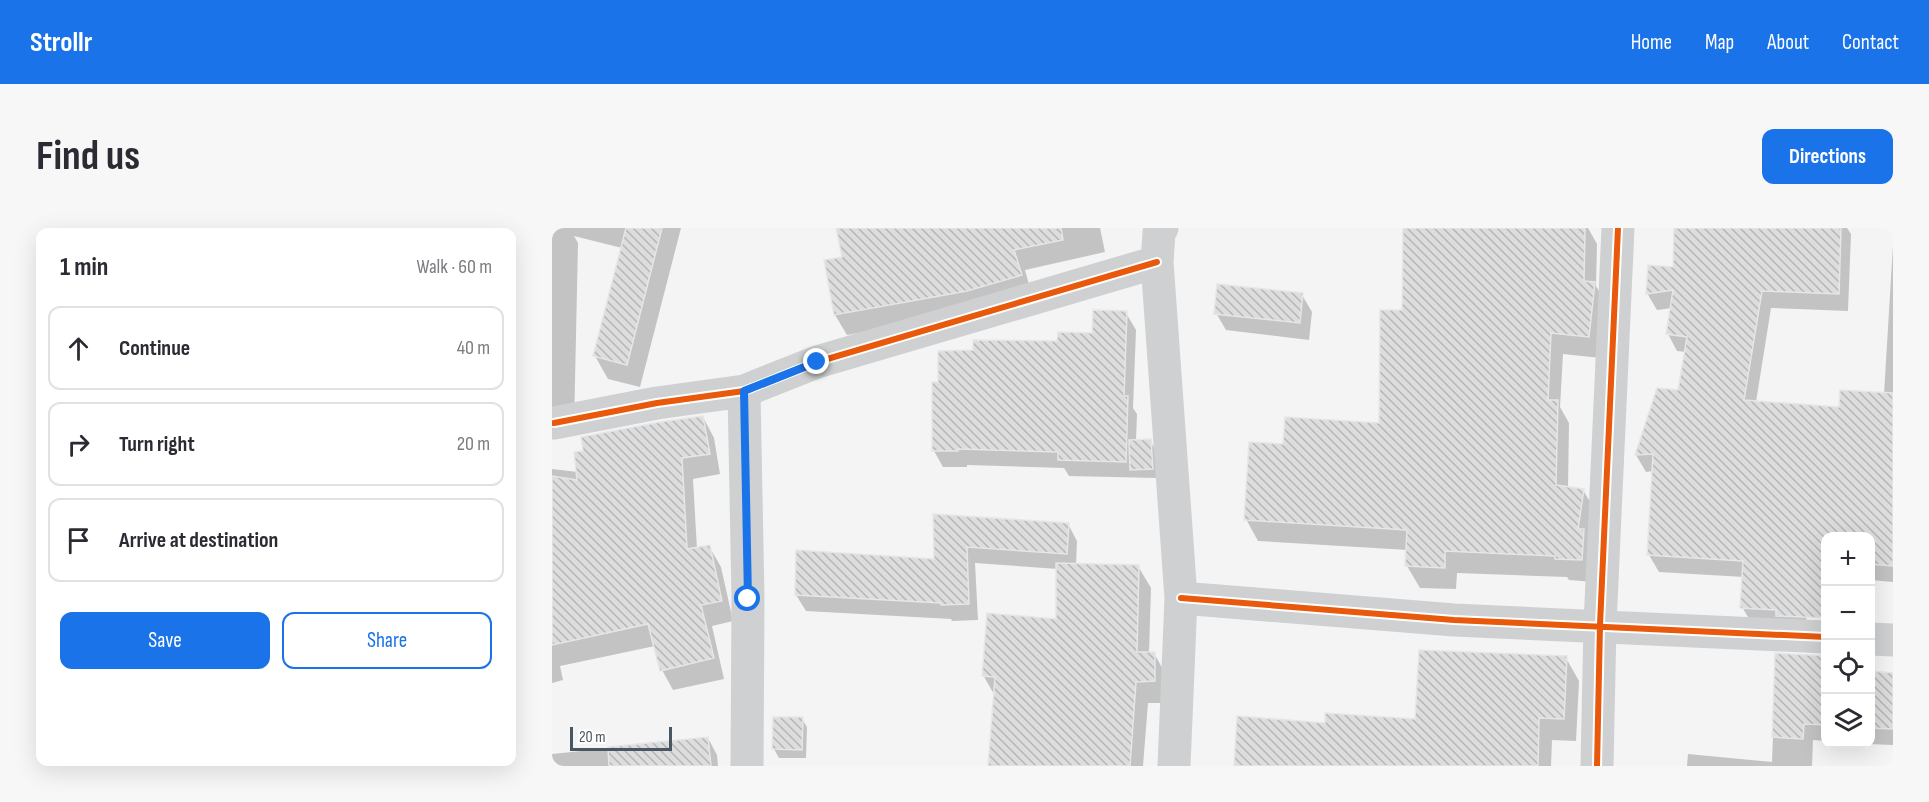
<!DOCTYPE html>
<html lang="en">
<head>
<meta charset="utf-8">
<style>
	body { margin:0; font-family:"Sofia Sans Condensed",sans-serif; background:#f7f7f7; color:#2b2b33 }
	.controls { position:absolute; right:18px; bottom:18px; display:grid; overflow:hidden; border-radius:12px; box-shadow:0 6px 24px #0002 }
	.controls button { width:54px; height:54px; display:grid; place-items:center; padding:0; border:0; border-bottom:2px solid #e1e1e2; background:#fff; color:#2b2b33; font:30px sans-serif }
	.scale { position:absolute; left:18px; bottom:15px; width:102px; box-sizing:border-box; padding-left:6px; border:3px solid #4a5661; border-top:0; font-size:16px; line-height:21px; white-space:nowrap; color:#4a5661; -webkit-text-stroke:4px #fff; paint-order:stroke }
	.stop { position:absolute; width:18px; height:18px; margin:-14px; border:4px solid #1a73e8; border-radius:50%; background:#fff }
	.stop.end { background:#1a73e8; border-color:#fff; box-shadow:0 2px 6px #0008 }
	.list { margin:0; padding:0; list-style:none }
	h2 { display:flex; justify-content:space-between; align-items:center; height:78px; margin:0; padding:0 24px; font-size:26px }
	h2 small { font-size:20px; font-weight:400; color:#7c7c81 }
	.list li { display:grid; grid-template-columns:39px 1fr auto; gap:18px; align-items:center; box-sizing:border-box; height:84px; margin:0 12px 12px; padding:0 12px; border:2px solid #e1e1e2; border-radius:12px }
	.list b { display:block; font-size:22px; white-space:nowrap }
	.list em { font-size:20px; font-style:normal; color:#7c7c81 }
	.actions { display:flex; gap:12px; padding:18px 24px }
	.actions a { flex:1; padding:14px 0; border:2px solid #1a73e8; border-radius:12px; text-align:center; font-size:21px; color:#1a73e8 }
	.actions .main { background:#1a73e8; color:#fff }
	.icon { flex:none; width:33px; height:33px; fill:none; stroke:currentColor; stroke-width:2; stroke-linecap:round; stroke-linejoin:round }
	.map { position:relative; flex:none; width:1341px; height:538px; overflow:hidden; border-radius:12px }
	header { display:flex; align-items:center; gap:36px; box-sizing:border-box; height:84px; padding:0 30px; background:#1a73e8; color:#fff }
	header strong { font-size:28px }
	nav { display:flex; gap:33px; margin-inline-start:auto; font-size:21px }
	.intro { display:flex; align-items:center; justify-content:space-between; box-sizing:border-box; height:144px; padding:0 36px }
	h1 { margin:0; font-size:42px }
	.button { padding:15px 27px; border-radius:12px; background:#1a73e8; color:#fff; font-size:21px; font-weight:700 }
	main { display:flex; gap:36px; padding:0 36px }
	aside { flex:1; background:#fff; border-radius:12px; box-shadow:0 6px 24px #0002 }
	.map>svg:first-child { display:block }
	.shadow { fill:#0003 }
	.building { fill:url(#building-back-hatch); stroke:#e5e6e7; stroke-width:1.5 }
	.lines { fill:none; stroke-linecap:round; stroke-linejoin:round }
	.minor { stroke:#ced0d2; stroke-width:33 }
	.cycleway-casing { stroke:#fff; stroke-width:10 }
	.cycleway { stroke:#e8590c; stroke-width:6 }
	.route { stroke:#1a73e8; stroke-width:8 }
</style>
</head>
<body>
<header>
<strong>Strollr</strong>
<nav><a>Home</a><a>Map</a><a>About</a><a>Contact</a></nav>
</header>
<div class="intro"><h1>Find us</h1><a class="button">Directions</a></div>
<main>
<aside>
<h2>1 min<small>Walk · 60 m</small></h2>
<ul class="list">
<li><svg class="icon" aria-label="ahead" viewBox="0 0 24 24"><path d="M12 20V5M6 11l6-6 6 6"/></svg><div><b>Continue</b></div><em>40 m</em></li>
<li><svg class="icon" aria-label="right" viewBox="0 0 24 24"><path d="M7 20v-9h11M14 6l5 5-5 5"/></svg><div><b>Turn right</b></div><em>20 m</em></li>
<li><svg class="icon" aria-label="arrive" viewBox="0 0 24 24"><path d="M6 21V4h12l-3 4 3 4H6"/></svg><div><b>Arrive at destination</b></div></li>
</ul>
<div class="actions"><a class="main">Save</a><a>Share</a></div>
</aside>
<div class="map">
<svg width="1341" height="538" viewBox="0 0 1341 538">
	<defs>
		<pattern id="building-back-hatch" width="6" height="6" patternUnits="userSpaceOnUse" patternTransform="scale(1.5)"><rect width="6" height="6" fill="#ddddde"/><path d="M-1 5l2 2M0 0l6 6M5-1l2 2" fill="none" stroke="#b5b6b7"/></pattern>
	</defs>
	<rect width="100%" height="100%" fill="#f4f4f4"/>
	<path class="shadow" d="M0,0H129L88,159L56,151L43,128L70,20L22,8L26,15L22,200H0Z
		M286,0H548L553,24L473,42L480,67L427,83L295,107L283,87L292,30Z
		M868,0H1036L1045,16L1044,58L1055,77L1049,130L1011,126L1008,179L1017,195L1016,260L1031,262L1044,284L1042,354L1017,352L1015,349L905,345L904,361L868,360L855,338L856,322L706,313L694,291L733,218L828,196Z
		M1124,0H1295L1299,6L1296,83L1219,80L1204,174L1289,181L1332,166L1341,17V354L1318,352V308H1274L1256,355L1254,399L1200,396L1190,379L1192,349L1107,344L1097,327L1101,243L1094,244L1084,227L1106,162L1127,164L1134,124L1125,123L1116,106L1120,80L1105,82L1095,65L1122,40Z
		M750,67L760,84L757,112L674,102L664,85Z
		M574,85L584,102L581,180L585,186L584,213H598L603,221L605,250L517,248L512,240L415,237V239H391L382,223L388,155L422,123L507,115L542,106Z
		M151,189L162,210L168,246L141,251L145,321L157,318L169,339L181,393L160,398L172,451L121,462L110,442L103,418L8,438L11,452L0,455V241L26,244Z
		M383,288L516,296L525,313L524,337L586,338L599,360L597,426L602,425L614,447V475H596L591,538H437L443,468L431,447L505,392L506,341L423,335L426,392L400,393L399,391L254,383L244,367L384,332Z
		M1014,430L1027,453L1024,513L1000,512L999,538H683L774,496L865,493Z
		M1224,431L1274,442V513L1261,512L1260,538H1135L1136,526L1220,534Z
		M1318,445L1341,446V517L1316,516H1318Z
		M223,490L250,491L255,499L254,530H227L222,521Z
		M156,510L165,527L166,538H96Z
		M78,518L87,538H0V526Z"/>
	<path class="building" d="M74,0H110L75,137L41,128Z
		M284,0H509L511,12L462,22L470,47L415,63L282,87L272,32L290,29Z
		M851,0H1033L1032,53L1043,54L1037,109L999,105L996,172H1006L1004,257L1032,261L1026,301H1032L1030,332L1003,331V328L893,323V340L853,338L855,302L692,292L697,214L731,216L733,189L827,195L828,82H850Z
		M1122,0H1289L1287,66L1210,63L1192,172L1287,179L1288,162L1341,165V338L1318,336V309H1274V390L1224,388V382L1188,380L1191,333L1095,327L1101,226L1083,227L1105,160L1126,162L1135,109L1114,106L1121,62L1094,66L1096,37L1121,39Z
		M665,56L751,65L748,95L662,86Z
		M541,82L575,83L572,168H576L574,234L506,232V224L406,221V223H380V154H386V123L421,122V112L505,113L506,104L540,105Z
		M151,188L158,226L130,230L135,321L158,317L170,373L149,377L162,430L108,443L96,396L0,417V248L25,252L22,224L31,223L29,209L108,194Z
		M599,211L601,241L578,242L577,212Z
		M381,286L517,295L515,326L415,319L417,376L389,377V375L243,367L244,322L382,331Z
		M504,335L587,337L585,424H603V453L584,454L578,538H436L443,449L430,448L435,385L504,391Z
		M867,422L1015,428L1012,491L987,490L986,538H682L685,488L773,495V485L863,491Z
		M1223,425L1274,428V497L1252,496L1251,511L1220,509Z
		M1318,443L1341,445V501L1318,500Z
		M221,489H251L250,522L220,521Z
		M156,509L159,538H57L56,519Z"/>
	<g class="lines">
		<path class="minor" d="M610,0L607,5L605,34L629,370L622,538
			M192,163L196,371L195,538
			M2,195L105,175L192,163L265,134L605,34
			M629,370L902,392L1274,409
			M1318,411L1341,412
			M1045,538L1048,397L1066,0"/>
		<defs>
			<path id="cycleway" d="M2,195L105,175L192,163L265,134L605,34
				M629,370L902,392L1274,409
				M1045,538L1048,397L1066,0"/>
		</defs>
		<use href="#cycleway" class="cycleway-casing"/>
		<use href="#cycleway" class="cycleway"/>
	</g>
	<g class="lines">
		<path class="route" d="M196,371L192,163L265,134"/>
	</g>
</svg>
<div class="controls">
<button>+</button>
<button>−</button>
<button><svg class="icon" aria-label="locate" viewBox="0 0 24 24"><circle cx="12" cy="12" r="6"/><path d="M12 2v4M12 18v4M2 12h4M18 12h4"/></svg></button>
<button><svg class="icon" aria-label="layers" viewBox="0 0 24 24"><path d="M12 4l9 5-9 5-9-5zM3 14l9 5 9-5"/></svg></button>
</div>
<div class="scale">20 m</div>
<div class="stop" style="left:196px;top:371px"></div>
<div class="stop end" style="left:265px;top:134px"></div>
</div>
</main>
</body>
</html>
